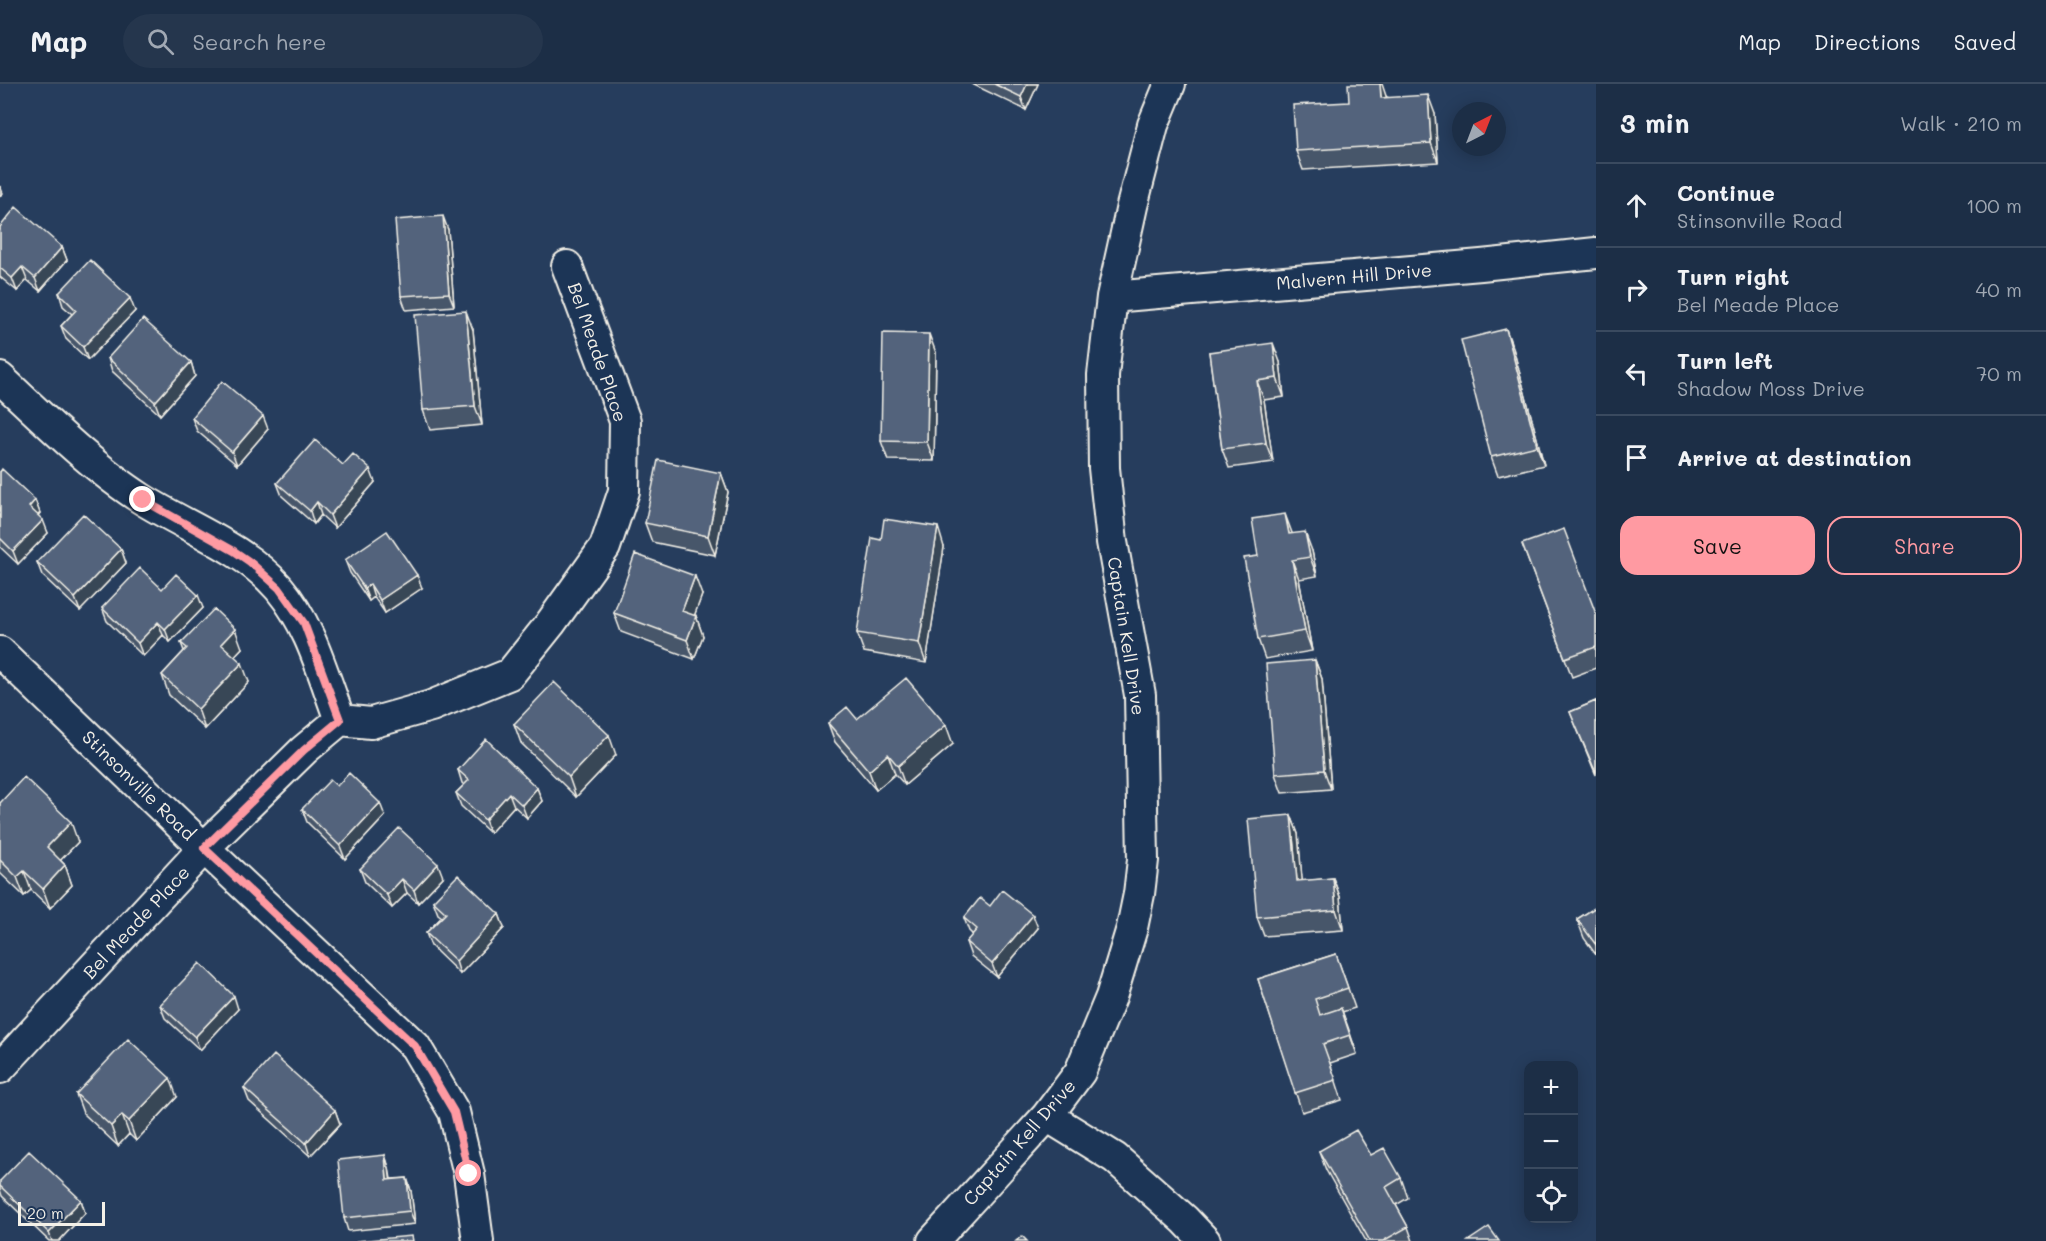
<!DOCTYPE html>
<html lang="en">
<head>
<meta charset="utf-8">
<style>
	body { margin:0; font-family:Mali,sans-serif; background:#25364d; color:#f1f3f6 }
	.controls { position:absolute; right:18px; bottom:18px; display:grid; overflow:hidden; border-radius:12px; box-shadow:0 3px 15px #0003 }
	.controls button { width:54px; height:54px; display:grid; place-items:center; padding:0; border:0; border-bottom:2px solid #3a4a5f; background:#1c2e46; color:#f1f3f6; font:30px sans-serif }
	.compass { position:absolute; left:1452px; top:18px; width:54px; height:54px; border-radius:50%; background:#1c2e46; box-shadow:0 3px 15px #0003; rotate:42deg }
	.scale { position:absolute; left:18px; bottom:15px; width:87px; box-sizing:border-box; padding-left:6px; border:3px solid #f4f1e8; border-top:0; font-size:16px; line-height:21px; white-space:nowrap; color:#f4f1e8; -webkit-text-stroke:4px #1d3557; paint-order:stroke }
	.stop { position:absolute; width:18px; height:18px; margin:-14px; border:4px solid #ff9aa2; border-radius:50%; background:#fff }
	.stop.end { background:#ff9aa2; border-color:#fff; box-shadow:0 2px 6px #0008 }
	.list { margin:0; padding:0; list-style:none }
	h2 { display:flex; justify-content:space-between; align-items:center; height:78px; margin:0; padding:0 24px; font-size:26px }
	h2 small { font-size:20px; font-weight:400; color:#a0a8b3 }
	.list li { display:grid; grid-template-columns:39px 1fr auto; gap:18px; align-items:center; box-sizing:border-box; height:84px; padding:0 24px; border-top:2px solid #3a4a5f }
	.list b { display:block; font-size:22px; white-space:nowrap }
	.list p { margin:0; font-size:20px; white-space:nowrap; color:#a0a8b3 }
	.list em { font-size:20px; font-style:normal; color:#a0a8b3 }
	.actions { display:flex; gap:12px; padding:18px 24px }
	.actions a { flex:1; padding:14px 0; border:2px solid #ff9aa2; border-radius:18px; text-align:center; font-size:21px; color:#ff9aa2 }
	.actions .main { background:#ff9aa2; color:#111 }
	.icon { flex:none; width:33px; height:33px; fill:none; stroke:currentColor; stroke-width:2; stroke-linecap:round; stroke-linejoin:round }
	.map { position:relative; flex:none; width:1596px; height:1157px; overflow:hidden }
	header { display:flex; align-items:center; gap:36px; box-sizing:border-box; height:84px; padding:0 30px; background:#1c2e46; border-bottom:2px solid #3a4a5f }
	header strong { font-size:28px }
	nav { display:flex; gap:33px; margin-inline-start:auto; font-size:21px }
	.search { width:420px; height:54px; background:#25364d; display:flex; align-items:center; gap:15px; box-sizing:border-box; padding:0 21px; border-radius:33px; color:#a0a8b3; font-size:22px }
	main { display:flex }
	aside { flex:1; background:#1c2e46 }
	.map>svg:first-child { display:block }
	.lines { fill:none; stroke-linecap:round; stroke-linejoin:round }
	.minor-casing { stroke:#f4f1e8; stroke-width:34 }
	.minor { stroke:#1d3557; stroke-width:30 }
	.wall { fill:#47566a; stroke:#f4f1e8; stroke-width:1.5 }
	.shaded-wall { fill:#394656; stroke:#f4f1e8; stroke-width:1.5 }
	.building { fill:#52647b; stroke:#f4f1e8; stroke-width:1.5 }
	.route { stroke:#ff9aa2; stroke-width:8 }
	.labels { text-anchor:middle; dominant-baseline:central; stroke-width:4.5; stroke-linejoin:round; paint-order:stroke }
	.street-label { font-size:18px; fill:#f4f1e8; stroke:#1d3557 }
</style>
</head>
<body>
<header>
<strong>Map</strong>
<div class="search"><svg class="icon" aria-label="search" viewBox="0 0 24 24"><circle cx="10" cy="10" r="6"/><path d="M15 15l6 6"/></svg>Search here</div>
<nav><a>Map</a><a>Directions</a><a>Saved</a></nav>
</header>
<main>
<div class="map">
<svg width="1596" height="1157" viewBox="0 0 1596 1157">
	<rect width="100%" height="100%" fill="#263d5d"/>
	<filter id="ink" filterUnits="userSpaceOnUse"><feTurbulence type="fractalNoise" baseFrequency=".0167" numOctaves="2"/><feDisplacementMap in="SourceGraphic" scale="12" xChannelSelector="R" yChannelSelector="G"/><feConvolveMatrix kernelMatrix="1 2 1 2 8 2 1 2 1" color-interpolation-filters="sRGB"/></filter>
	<g filter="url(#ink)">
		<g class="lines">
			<defs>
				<path id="minor" d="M1112,213L1481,181L1596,169
					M0,294C43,334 93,384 142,415C188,444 243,463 279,504C311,542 323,591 340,636
					M0,568L204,764L415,962L454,1028L469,1090L478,1157
					M0,984L204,764L304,666L340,636L371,639L431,622L510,590L550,540L605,463L624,407L625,337L567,182
					M1047,1032L1115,1074L1185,1136L1205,1157
					M933,1157L1047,1032L1080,988L1111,913L1132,844L1139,810L1143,776L1140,611L1112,458L1104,384L1103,291L1112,213L1132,122L1153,41L1170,0"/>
			</defs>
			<use href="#minor" class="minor-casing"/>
			<use href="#minor" class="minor"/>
		</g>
		<path class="wall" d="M972,0H1038L1026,26Z
			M1386,12L1387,13L1435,30L1438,78L1303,86L1296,67L1349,18Z
			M0,143L62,163L67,176L40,207L27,196L17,207L0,193Z
			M448,146L454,222L406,226L401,212Z
			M59,209L135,227L88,276L66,255L61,242L72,230L63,222Z
			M473,246L482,341L430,346L423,326Z
			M1513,264L1544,381L1498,392L1491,373Z
			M1209,268L1280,278L1284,313L1264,316L1273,378L1229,384L1222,365Z
			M936,269L934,377L888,376L881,357Z
			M108,274L191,278L195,292L160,331L112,287Z
			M192,334L268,345L237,381L197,347Z
			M343,381L375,398L335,444L321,431L314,440L282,412L277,399Z
			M0,388L35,416L40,429L38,431L48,449L18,480L0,463Z
			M721,389L728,408L715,471L652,458L645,439Z
			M1292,450L1312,467L1317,492L1299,495L1312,567L1265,575L1258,555V472Z
			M881,456L944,463L926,579L864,568L857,549Z
			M1522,460L1596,530V584L1572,593Z
			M121,465L126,479L80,527L42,491L37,478Z
			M345,476L422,504L385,529L374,513L369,517L350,489Z
			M162,505L203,524L170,558L163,551L143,572L107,537L102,524Z
			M702,511L694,532H696L703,552L694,575L621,548L614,529Z
			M181,559L242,564L234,572L249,598L205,645L169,611L162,591L184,567Z
			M1315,576L1322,595L1331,705L1282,709L1275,690Z
			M1596,617V691L1570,628Z
			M857,635L953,660L905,701L895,690L876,706L835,658L828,639Z
			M514,640L616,671L576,713L521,659Z
			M458,686L537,704L542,717L527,734L514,722L490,749L461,722L456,709L464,701L462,699Z
			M0,719L78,758L60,776L65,781L72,801L50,824L31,806L24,812L0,789Z
			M302,725L385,732L345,775L307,738Z
			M1291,731L1298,750L1302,797L1333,794L1340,813L1343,846L1264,852L1257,833Z
			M360,785L443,793L418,819L407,809L392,824L365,798Z
			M433,817L499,830L504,844L460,890L431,862L426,849L442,833L438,830Z
			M1596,823V871L1584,854L1577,835Z
			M964,834L1038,844L997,893L971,872L966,858L973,851L969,847Z
			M1336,870L1355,924L1342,928L1357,970L1330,979L1342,1016L1302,1028L1258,895Z
			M160,921L238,925L200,966L165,934Z
			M244,1004L335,1026L340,1040L310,1072L249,1017Z
			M76,1010L177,1013L136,1057L129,1050L118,1062L83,1029Z
			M1319,1067L1371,1071L1401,1094L1408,1114L1396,1121L1408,1143L1413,1157H1366L1326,1086Z
			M385,1071L389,1084L391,1095L407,1094L411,1107L415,1140L348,1147L344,1134Z
			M0,1097L81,1116L85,1129L59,1157H49L2,1112L0,1106Z"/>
		<path class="shaded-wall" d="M1027,0H1038L1026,26L1021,13Z
			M1380,0H1382L1386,12L1388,33L1381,14Z
			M1428,11L1435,30L1438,78L1431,59Z
			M0,102L3,109L0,112Z
			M443,132L448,146L454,222L449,209Z
			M62,163L67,176L40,207L35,194Z
			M22,183L27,196L17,207L12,194Z
			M130,214L135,227L88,276L83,263Z
			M466,227L473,246L482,341L475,322Z
			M1506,245L1513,264L1544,381L1537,362Z
			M929,250L936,269L934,377L927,358Z
			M1273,259L1280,278L1284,313L1277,294Z
			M191,278L195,292L160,331L155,318Z
			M1257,297L1264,316L1273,378L1266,359Z
			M263,332L268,345L237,381L232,368Z
			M370,385L375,398L335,444L330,431Z
			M721,389L728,408L715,471L708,452Z
			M35,416L40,429L34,436L29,423Z
			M317,418L321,431L314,440L310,427Z
			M1285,430L1292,449L1296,469L1289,450Z
			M43,436L48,449L18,480L13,467Z
			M938,443L944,463L926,579L919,559Z
			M1305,448L1312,467L1317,492L1310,473Z
			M121,465L126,479L80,527L75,514Z
			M1292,476L1299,495L1312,567L1305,547Z
			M417,491L422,504L385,529L380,516Z
			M695,492L702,511L689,546L682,527Z
			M370,500L374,513L369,517L364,504Z
			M198,511L203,524L170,558L165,545Z
			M696,532L703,552L694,575L687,556Z
			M158,538L163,551L143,572L138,559Z
			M235,545L242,564L228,579L221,560Z
			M1315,576L1322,595L1331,705L1324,686Z
			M242,579L249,598L205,645L198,625Z
			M946,641L953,660L905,701L898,682Z
			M609,651L616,671L576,713L569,693Z
			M888,670L895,690L876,706L869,687Z
			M537,704L542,717L527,734L522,721Z
			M509,709L514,722L490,749L485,736Z
			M380,719L385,732L345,775L340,762Z
			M1291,731L1298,750L1304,816L1297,797Z
			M71,738L78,758L54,783L47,763Z
			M438,780L443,793L418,819L414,806Z
			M65,781L72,801L50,824L43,805Z
			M24,787L31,806L24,812L17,793Z
			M1333,794L1340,813L1343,846L1336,826Z
			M402,795L407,809L392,824L387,811Z
			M499,830L504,844L460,890L456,877Z
			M1033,831L1038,844L997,893L992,880Z
			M234,912L238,925L200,966L195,953Z
			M1341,924L1348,943L1357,970L1350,951Z
			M170,994L177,1013L136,1057L129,1037Z
			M335,1026L340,1040L310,1072L306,1059Z
			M122,1031L129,1050L118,1062L111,1042Z
			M385,1071L389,1084L392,1109L387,1096Z
			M407,1094L411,1107L415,1140L410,1127Z
			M81,1116L85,1129L59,1157H52L49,1149Z"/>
		<path class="building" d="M994,0H1027L1021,13Z
			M1348,0H1380L1381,14L1428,11L1431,59L1296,67L1293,21L1349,18Z
			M16,123L62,163L35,194L22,183L12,194L0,184V143Z
			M443,132L449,209L401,212L395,136Z
			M90,176L130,214L83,263L61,242L76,226L59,209Z
			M466,227L475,322L423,326L415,231Z
			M143,235L191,278L155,318L108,274Z
			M1506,245L1537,362L1491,373L1461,256Z
			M883,249L929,250L927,358L881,357Z
			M1273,259L1277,294L1257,297L1266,359L1222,365L1209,268Z
			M222,297L263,332L232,368L192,334Z
			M315,356L343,381L353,370L370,385L330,431L317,418L310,427L277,399Z
			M658,376L721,389L708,452L645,439Z
			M2,385L35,416L29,423L43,436L13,467L0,454V388Z
			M83,430L121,465L75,514L37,478Z
			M1285,430L1289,450L1305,448L1310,473L1292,476L1305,547L1258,555L1244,474L1258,472L1252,435Z
			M884,435L938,443L919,559L857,549L872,454L881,456Z
			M1564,445L1596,530V563L1565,574L1522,460Z
			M387,447L417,491L380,516L370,500L364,504L345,476Z
			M635,470L695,492L682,527L696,532L687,556L614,529Z
			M140,484L162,505L176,490L198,511L165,545L158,538L138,559L102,524Z
			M214,525L235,545L221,560L242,579L198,625L162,591L187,564L181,559Z
			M1315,576L1324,686L1275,690L1266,580Z
			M906,594L946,641L898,682L888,670L869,687L828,639L847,623L857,635Z
			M554,598L609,651L569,693L514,640Z
			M1596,617V689L1570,628Z
			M486,655L537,704L522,721L509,709L485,736L456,709L469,696L458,686Z
			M349,689L380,719L340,762L302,725L330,696L337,702Z
			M24,693L71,738L47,763L65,781L43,805L24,787L17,793L0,776V719Z
			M1291,731L1297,797L1333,794L1336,826L1257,833L1248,735Z
			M399,744L438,780L414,806L402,795L387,811L360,785Z
			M458,791L499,830L456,877L426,849L446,829L433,817Z
			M1002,806L1033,831L992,880L966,858L977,845L964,834L980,814L990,822Z
			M1596,823V861L1577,835Z
			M1336,870L1348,904L1315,915L1320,931L1341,924L1350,951L1323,960L1336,996L1295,1009L1258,895Z
			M200,879L234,912L195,953L160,921Z
			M128,955L170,994L129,1037L122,1031L111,1042L76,1010Z
			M274,971L335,1026L306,1059L244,1004Z
			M1356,1046L1371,1071L1384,1064L1401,1094L1386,1103L1408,1143L1383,1157H1370L1319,1067Z
			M29,1067L81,1116L49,1149L0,1102V1097Z
			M385,1071L387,1096L407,1094L410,1127L344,1134L338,1076Z
			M1489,1143L1499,1157H1468Z
			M412,1152L413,1157H356Z
			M1022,1152L1027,1157H1016Z"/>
	</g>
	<g class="lines" filter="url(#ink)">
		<path class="route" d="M143,416L234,467L250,478L279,504L304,539L340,636L304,666L204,764L415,962L454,1028L469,1090"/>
	</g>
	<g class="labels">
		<g class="street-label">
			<text transform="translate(1354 192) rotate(-5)">Malvern Hill Drive</text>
			<text transform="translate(598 268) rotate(71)">Bel Meade Place</text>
			<text transform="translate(1127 552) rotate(81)">Captain Kell Drive</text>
			<text transform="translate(139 701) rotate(44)">Stinsonville Road</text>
			<text transform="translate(136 838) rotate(-47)">Bel Meade Place</text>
			<text transform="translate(1019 1058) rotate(-49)">Captain Kell Drive</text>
		</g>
	</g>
</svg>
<div class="controls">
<button>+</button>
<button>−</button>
<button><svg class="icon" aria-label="locate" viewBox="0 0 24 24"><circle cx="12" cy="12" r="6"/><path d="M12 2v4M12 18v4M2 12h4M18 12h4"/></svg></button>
</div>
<svg class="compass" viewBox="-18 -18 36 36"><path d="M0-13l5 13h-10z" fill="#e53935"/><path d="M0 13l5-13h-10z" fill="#a0a8b3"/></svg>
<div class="scale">20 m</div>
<div class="stop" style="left:469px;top:1090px"></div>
<div class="stop end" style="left:143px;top:416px"></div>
</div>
<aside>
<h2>3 min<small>Walk · 210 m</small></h2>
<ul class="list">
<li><svg class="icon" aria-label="ahead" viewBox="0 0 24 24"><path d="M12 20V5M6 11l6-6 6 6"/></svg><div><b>Continue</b><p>Stinsonville Road</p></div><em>100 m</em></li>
<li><svg class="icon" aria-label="right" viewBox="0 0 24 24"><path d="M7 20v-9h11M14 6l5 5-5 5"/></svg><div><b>Turn right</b><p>Bel Meade Place</p></div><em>40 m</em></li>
<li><svg class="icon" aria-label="left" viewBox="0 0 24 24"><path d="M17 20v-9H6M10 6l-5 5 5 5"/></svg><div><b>Turn left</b><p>Shadow Moss Drive</p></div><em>70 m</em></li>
<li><svg class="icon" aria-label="arrive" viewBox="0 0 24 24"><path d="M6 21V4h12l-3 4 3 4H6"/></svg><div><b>Arrive at destination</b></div></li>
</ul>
<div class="actions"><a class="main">Save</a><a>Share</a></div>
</aside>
</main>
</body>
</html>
